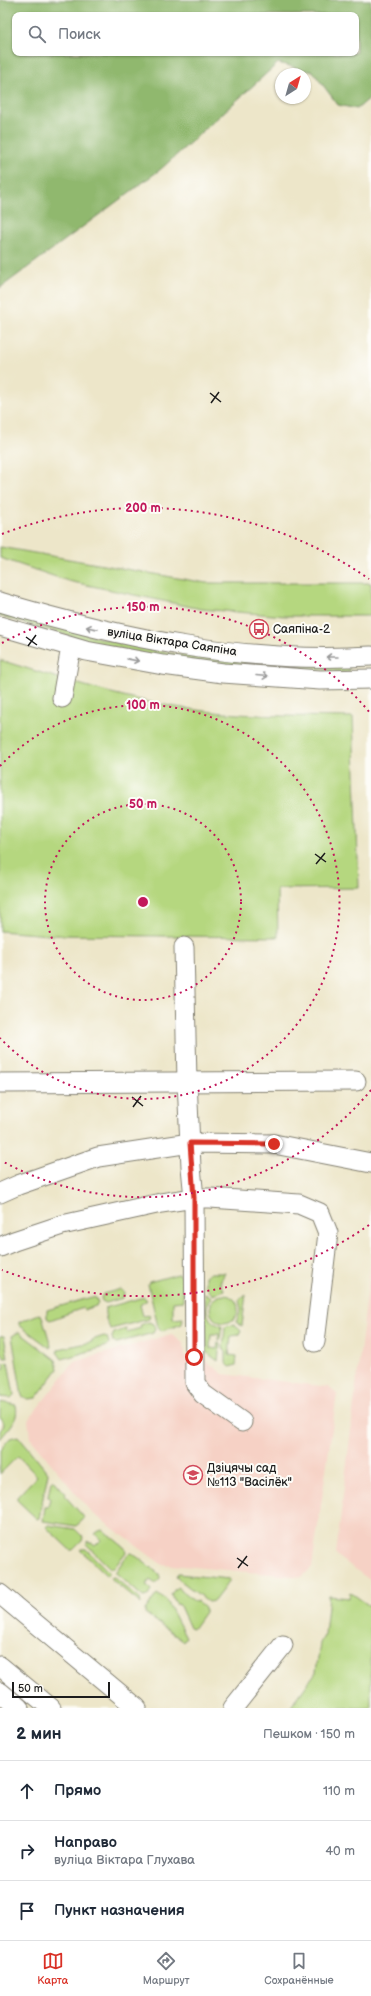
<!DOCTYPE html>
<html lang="ru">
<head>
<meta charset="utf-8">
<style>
	body { margin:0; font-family:"Balsamiq Sans",sans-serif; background:#f6f6f7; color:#1f2937 }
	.compass { position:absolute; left:275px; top:68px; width:36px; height:36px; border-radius:50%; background:#fff; box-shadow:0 1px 3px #0004; rotate:37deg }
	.scale { position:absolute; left:12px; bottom:10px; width:98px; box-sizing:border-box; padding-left:4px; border:2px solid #1c1c1c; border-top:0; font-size:11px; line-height:14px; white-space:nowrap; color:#1c1c1c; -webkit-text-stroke:3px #fdfcf7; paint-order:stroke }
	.stop { position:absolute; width:12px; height:12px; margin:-9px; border:3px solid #d93025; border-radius:50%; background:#fff }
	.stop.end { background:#d93025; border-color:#fff; box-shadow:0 1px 4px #0008 }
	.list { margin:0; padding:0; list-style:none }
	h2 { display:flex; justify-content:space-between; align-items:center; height:52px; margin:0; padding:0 16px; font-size:17px }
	h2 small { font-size:13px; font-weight:400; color:#747a83 }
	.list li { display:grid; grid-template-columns:26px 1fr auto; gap:12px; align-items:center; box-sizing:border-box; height:60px; padding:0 16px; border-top:1px solid #e0e1e3 }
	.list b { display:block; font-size:15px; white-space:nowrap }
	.list p { margin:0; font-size:13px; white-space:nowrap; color:#747a83 }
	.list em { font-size:13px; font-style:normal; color:#747a83 }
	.icon { flex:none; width:22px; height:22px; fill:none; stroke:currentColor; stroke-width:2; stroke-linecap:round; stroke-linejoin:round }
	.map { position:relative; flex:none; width:371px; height:1708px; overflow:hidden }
	.search { position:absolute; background:#fff; box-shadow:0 1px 3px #0004; left:12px; right:12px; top:12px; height:44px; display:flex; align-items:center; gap:10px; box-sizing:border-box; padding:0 14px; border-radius:8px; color:#747a83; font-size:15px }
	.sheet { height:232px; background:#fff }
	nav { display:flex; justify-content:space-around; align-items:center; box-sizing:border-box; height:56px; border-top:1px solid #e0e1e3; background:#fff; font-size:11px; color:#747a83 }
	nav a { display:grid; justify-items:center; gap:2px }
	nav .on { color:#d93025 }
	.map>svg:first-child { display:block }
	.built { fill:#f6d1c5 }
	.green { fill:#b5d77f; stroke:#687a4e }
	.forest { fill:#90b86e; stroke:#566a45; fill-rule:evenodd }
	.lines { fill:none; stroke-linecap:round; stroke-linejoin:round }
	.minor-casing { stroke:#848172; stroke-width:21 }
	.minor { stroke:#fff; stroke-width:19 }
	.oneway { stroke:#999 }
	.route { stroke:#d93025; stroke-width:5 }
	.ticks { fill:none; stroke:#1c1c1c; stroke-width:1.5 }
	.ring { fill:none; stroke:#c2185b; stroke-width:2; stroke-dasharray:2 4 }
	.labels { text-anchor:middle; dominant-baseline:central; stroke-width:4; stroke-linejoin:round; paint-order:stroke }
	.poi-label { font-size:12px; fill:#1c1c1c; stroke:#fdfcf7; text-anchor:start }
	.street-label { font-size:12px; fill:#1c1c1c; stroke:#fdfcf7 }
	.centre { fill:#c2185b; stroke:#fdfcf7; stroke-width:2 }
	.ring-label { font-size:12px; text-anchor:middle; font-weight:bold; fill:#c2185b; stroke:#fdfcf7; stroke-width:4; stroke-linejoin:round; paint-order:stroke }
</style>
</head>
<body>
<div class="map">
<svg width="371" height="1708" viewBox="0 0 371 1708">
	<rect width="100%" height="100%" fill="#fdfcf7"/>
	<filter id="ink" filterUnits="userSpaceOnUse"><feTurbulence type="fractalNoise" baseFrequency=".025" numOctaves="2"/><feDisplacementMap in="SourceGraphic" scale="8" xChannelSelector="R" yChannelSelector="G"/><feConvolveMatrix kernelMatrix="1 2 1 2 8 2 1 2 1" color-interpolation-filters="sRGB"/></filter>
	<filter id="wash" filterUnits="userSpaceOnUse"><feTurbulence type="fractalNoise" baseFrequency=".012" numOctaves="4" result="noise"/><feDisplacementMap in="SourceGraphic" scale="16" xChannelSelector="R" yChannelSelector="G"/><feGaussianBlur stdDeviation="0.9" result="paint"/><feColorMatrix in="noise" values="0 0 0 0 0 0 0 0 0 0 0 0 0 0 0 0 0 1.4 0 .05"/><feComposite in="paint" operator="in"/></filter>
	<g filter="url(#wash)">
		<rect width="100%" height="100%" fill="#ede6c9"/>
		<path class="built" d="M371,1261V1581L336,1555Z
			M172,1334L184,1344L185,1356L201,1357L223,1374L328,1387L337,1394L312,1567L302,1577L161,1564L91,1512L30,1438L28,1420L74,1362Z"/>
		<path class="green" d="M0,547L206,583H371V616H285L201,609L68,581L0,558Z
			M0,611C57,627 115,644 174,654C232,664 291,662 349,667V673C291,667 232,667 174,659C115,650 57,632 0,616Z
			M0,660C58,678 116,697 176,707C235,717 294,716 353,717L359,888L277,889L278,937L49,935L0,931Z
			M211,1273H225L220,1282L224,1290L213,1295L205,1287V1276Z
			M178,1274L183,1279V1301L173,1302V1319L183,1318L182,1324L162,1331L158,1327L148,1284L149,1282Z
			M121,1289L124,1292L123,1298L106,1303L102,1301L101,1298L103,1294Z
			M205,1293L211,1298C202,1310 208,1323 222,1326L220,1340H218L219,1334H211L210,1348L217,1349L218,1343L220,1344L218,1361L206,1352Z
			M246,1294L242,1326L236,1322L241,1310L239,1300Z
			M210 1309a14 14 0 1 1 28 0a14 14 0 1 1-28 0Z
			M92,1297L96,1298L98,1304L96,1306L84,1310L83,1308L50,1320L47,1318V1310Z
			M144,1297L147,1300L140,1305L143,1316L150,1315L149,1319L111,1329C107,1325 104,1314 105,1308Z
			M39,1314L42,1316L51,1346L50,1348L19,1325V1322Z
			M149,1322L153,1324L155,1329L153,1333L117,1343L113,1342L112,1337L114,1333L126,1329L127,1332L141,1328L140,1325Z
			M234,1324L241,1331L239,1335L231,1336L229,1355L237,1356L236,1365L230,1367L226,1363V1351L223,1348L225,1327Z
			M19,1332L56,1360L58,1369L36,1398L28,1399L22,1396L12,1336Z
			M4,1336L8,1358H4L3,1354L0,1355V1337Z
			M104,1336L107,1337L109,1343L107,1346L62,1359L57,1352L59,1349L92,1342V1340Z
			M8,1362L14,1395L11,1398L0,1397V1369L5,1368L4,1363Z
			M0,1402L16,1405C19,1420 10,1427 0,1439V1430L3,1427L4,1423L0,1418Z
			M18,1436L48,1473L39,1518L37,1519L17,1500V1497L37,1476L18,1456L0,1474V1450L10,1438Z
			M53,1479L65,1493L64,1495L83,1516L84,1519L76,1526L43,1521L45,1507H48L50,1498L48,1497L51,1481Z
			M48,1525L75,1529L83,1537L82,1541L73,1550H70L46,1527Z
			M103,1530L125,1548L126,1552L114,1568H110L88,1546L87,1543L89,1541L95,1546L101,1540L95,1534L99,1531Z
			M81,1549H86L109,1572L107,1576L80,1550Z
			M132,1553L159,1574L160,1579L156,1584L150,1580L146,1585L151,1590L148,1596L143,1597L116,1573V1571L128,1554Z
			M178,1574L229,1579L230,1580L214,1601L208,1602L176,1577Z
			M114,1577L140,1599L141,1604L110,1578Z
			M177,1587L195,1602L197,1601L205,1608V1612L193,1629L190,1628L179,1604L177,1605L171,1594Z
			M350,1592L371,1607V1708H290L316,1672L320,1643L325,1634L329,1596L349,1598Z
			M157,1594L167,1601L186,1637L183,1641L145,1613V1610Z"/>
		<path class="forest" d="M0,0H371V97L357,109L338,105L313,72L278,63L161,169L0,288ZM15,15H356V53H15Z"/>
	</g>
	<g filter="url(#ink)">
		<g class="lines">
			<defs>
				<path id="minor" d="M0,602C120,638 245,664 371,656
					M0,626L86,651L163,665L223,673L320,680L371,679
					M62,698L71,647
					M184,947L187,1081L191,1167L194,1198L195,1383L203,1394L242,1422
					M0,1083L356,1081
					M0,1193L18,1185L98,1157L190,1143L274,1144L371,1163
					M0,1247L14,1241L62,1225L161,1203L194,1198H210L299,1204L320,1213L328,1233L315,1342
					M0,1594L137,1708
					M0,1666L51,1708
					M0,1692L19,1708
					M233,1708L283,1645"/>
			</defs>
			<use href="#minor" class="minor-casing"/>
			<use href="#minor" class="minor"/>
		</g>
		<defs><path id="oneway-shaft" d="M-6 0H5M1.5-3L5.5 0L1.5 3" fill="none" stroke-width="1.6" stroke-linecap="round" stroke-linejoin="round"/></defs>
		<g class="oneway">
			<use href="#oneway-shaft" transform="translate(92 628) rotate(-168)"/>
			<use href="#oneway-shaft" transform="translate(332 657) rotate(180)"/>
			<use href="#oneway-shaft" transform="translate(133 660) rotate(11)"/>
			<use href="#oneway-shaft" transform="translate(262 676) rotate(5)"/>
		</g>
	</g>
	<g class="lines" filter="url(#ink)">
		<path class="route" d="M194,1357V1198L190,1143L274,1144"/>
	</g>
	<path class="ticks" d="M210,393L221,402M211,403L219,392M26,637L37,645M28,646L36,635M315,854L326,862M316,864L325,853M132,1097L143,1106M133,1107L141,1096M237,1558L248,1566M238,1568L247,1556"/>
	<g class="ring">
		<circle cx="143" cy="902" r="98"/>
		<path d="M0 766A197 197 0 1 1 0 1038"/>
		<path d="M371 1090A295 295 0 0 1 2 1161M2 643A295 295 0 0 1 371 714"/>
		<path d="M369 1225A394 394 0 0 1 2 1270M2 534A394 394 0 0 1 369 579"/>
	</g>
	<defs>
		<symbol id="bus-ring" viewBox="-11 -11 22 22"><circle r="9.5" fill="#fdfcf7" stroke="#d1495b" stroke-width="1.5"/><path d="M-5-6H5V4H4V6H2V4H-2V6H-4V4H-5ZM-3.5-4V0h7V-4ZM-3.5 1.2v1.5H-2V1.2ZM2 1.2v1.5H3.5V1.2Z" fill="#d1495b"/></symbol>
		<symbol id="school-ring" viewBox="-11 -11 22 22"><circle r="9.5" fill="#fdfcf7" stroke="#d1495b" stroke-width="1.5"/><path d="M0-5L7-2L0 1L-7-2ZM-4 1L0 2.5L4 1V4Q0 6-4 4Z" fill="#d1495b"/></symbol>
	</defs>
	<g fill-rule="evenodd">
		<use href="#bus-ring" x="248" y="618" width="22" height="22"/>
		<use href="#school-ring" x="182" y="1464" width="22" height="22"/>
	</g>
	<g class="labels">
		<g class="poi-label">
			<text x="273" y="629">Саяпіна-2</text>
			<text x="207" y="1468">Дзіцячы сад<tspan x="207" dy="14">№113 "Васілёк"</tspan></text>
		</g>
		<g class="street-label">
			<text transform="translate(172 642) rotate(9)">вуліца Віктара Саяпіна</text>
		</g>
	</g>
	<circle cx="143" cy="902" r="6" class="centre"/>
	<g class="ring-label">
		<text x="143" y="512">200 m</text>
		<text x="143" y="611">150 m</text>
		<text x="143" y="709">100 m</text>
		<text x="143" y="808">50 m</text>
	</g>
</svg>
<svg class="compass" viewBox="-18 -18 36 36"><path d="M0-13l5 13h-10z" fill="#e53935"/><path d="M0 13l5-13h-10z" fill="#747a83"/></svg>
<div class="scale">50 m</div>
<div class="stop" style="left:194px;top:1357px"></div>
<div class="stop end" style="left:274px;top:1144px"></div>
<div class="search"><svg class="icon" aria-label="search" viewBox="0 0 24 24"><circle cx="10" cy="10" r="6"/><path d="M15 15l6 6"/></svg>Поиск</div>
</div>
<section class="sheet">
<h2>2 мин<small>Пешком · 150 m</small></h2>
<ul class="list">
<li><svg class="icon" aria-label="ahead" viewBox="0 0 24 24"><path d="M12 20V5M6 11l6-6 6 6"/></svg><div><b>Прямо</b></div><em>110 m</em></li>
<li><svg class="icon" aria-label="right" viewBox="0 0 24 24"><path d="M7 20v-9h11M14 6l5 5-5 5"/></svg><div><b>Направо</b><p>вуліца Віктара Глухава</p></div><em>40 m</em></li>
<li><svg class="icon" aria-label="arrive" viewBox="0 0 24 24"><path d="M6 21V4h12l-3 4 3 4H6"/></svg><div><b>Пункт назначения</b></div></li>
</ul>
</section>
<nav>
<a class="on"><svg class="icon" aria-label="map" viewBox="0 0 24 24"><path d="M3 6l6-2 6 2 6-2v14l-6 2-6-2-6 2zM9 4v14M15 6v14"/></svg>Карта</a>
<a><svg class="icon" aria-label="directions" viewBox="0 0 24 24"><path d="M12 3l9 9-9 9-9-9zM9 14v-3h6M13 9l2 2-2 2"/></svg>Маршрут</a>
<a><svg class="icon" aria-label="saved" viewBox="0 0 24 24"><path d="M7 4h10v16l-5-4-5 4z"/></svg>Сохранённые</a>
</nav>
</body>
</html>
